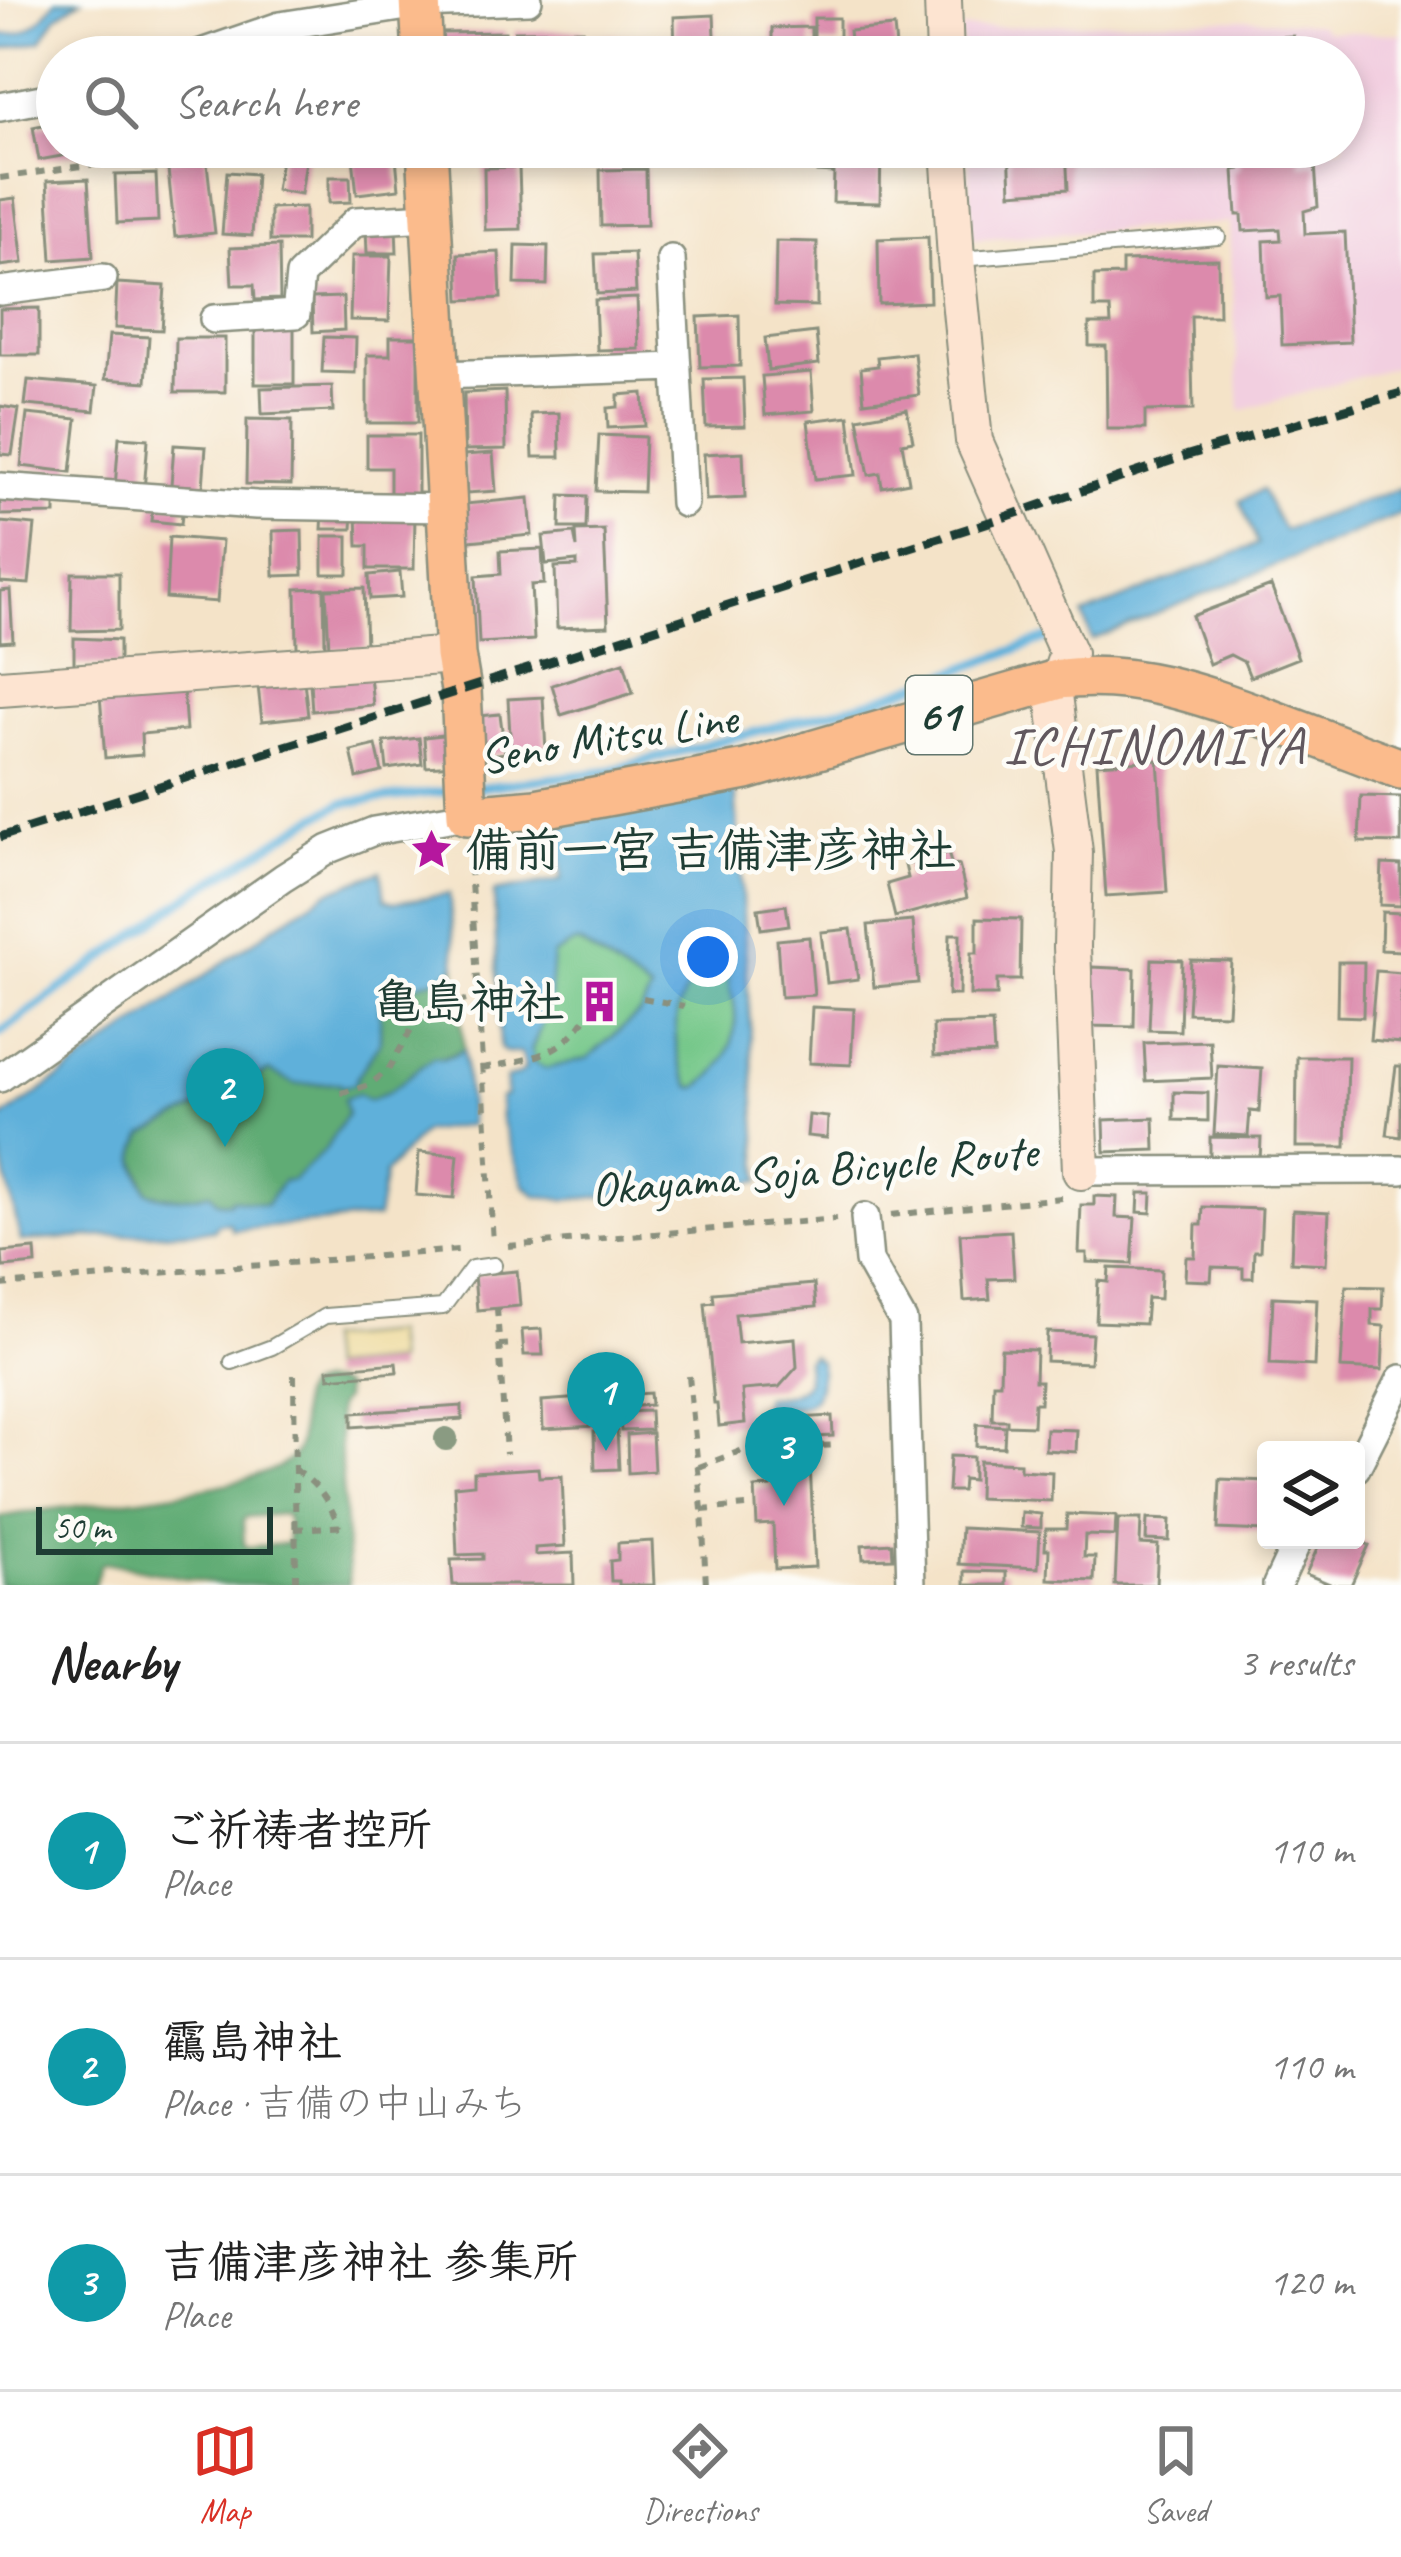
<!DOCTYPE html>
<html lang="en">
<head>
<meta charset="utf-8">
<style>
	body { margin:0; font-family:Caveat,"Klee One",sans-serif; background:#f6f6f6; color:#222 }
	.controls { position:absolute; right:36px; bottom:36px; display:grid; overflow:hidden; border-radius:12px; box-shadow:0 6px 18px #0003 }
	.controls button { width:108px; height:108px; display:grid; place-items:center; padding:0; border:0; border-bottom:3px solid #e0e0e0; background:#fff; color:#222; font:60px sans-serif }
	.scale { position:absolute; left:36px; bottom:30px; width:237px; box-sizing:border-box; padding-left:12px; border:6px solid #1f3d34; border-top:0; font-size:33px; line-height:42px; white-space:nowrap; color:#1f3d34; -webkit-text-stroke:9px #fdfcf7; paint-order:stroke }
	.you { position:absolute; left:708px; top:957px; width:42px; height:42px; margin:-30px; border:9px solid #fff; border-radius:50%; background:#1a73e8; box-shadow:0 0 0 18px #1a73e833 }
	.badge { display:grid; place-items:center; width:78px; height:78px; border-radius:50%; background:#d93025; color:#fff; font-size:39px; font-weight:700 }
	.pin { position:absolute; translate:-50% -99px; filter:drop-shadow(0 3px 6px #0008) }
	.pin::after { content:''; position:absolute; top:63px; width:42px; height:36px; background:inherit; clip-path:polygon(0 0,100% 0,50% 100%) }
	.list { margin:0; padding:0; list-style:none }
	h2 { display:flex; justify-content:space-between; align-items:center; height:156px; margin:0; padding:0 48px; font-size:51px }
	h2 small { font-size:39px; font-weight:400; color:#767676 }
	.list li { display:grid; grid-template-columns:78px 1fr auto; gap:36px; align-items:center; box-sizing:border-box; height:216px; padding:0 48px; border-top:3px solid #e0e0e0 }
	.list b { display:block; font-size:45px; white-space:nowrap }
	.list p { margin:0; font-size:39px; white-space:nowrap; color:#767676 }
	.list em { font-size:39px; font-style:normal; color:#767676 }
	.icon { flex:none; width:66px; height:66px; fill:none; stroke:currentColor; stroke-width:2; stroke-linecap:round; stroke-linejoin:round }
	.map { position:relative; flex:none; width:1401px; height:1585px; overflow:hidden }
	.search { position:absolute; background:#fff; box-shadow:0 6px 18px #0003; left:36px; right:36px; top:36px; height:132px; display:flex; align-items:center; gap:30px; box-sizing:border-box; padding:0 42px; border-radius:66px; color:#767676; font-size:45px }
	.sheet { height:804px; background:#fff }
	nav { display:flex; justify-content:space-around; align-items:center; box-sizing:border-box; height:168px; border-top:3px solid #e0e0e0; background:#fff; font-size:33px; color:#767676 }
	nav a { display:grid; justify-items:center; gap:6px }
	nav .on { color:#d93025 }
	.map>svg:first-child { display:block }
	.built { fill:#f2cfe0 }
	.green { fill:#75c789; stroke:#4a825e; stroke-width:3 }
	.forest { fill:#60ac75; stroke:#407454; stroke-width:3; fill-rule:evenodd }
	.sand { fill:#eeda9e; stroke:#868c69; stroke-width:3 }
	.water { fill:#5fb0da; stroke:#3f7687; stroke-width:3; fill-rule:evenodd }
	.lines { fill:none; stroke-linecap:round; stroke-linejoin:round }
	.stream { stroke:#5fb0da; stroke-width:9 }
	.building { fill:#dc8aac }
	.lane-casing { stroke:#8a907e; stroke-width:18 }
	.street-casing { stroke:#8a907e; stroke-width:32 }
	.secondary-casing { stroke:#8a907e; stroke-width:40 }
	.primary-casing { stroke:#8a907e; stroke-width:44 }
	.path { stroke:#8a907e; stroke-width:6; stroke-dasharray:9 9; stroke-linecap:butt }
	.lane { stroke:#fff; stroke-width:14 }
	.street { stroke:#fff; stroke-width:27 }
	.secondary { stroke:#fde4d1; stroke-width:36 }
	.primary { stroke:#fbbb8c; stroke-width:39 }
	.rail { stroke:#1f3d34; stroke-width:9; stroke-dasharray:18 9; stroke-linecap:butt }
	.tree { fill:#8a9b82 }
	.labels { text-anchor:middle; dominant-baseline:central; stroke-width:9; stroke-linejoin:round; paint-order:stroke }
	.shield { fill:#fdfcf7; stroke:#62766e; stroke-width:3 }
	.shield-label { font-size:45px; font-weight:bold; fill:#1f3d34 }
	.street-label { font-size:48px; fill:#1f3d34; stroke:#fdfcf7 }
	.poi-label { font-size:48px; font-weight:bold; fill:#1f3d34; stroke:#fdfcf7; text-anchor:start }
	.quarter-label { font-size:54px; letter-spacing:3px; fill:#61585e; stroke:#fdfcf7 }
</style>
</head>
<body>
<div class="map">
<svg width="1401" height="1585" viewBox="0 0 1401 1585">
	<rect width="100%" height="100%" fill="#fdfcf7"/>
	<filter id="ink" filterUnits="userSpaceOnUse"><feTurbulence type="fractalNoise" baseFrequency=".00833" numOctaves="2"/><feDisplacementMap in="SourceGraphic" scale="24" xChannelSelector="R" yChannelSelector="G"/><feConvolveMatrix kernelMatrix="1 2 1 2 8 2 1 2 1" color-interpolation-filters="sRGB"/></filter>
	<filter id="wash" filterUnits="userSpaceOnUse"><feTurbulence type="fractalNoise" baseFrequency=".004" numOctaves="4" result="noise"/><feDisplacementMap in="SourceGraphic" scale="48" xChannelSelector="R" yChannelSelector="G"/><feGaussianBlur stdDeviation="2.7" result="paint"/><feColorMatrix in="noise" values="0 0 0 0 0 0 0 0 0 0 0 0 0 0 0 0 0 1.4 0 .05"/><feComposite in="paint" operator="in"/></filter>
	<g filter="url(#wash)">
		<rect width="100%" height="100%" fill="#f4e3c8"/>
		<path class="built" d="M1251,19L1320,24L1326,31L1401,34V365L1240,411L1229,223L973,239L968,147H1344V57H963L961,29L1131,21Z"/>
		<path class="green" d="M575,942L579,943L651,992L640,1013L588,1058L546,1069L534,1063L531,1051L549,1005L552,955Z
			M727,951L732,955C731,964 728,975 729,984C730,991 733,997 734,1004C740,1037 725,1071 696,1088L691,1087C675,1059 669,1022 685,992C693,979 716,961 727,951Z"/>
		<path class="forest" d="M456,966L464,1050L422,1065L400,1087L368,1100L347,1114L325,1150L293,1180L283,1181L266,1205L232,1199L229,1203L217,1201L210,1193C187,1199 169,1200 147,1192L135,1156L144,1135L270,1071C299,1086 323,1087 356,1079L380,1041V999L385,993L439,978Z
			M318,1383H334L344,1388L343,1399L337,1407L349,1585H220L105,1562L100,1565L94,1585H0V1517C52,1504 274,1495 296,1452C303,1439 299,1412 300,1397L304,1389ZM283,1514L287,1517L288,1540L285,1544L247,1547L244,1544L243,1521L246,1517Z"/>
		<path class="sand" d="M393,1333L396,1362L328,1368L325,1339Z"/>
		<path class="water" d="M56,0H81L56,17L41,41L0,50V34C28,38 41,21 56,0Z
			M1401,488V514L1092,640L1083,615L1258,544L1240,501L1262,490L1283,530Z
			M735,786L760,1182L565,1200L537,1196L524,1185L501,1119L500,1098L506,1095V1079L521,1073L525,1068L521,1053H506L500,1048L494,892L562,880L557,821ZM575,943H580L651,992L640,1013L588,1058L546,1069L534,1063L531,1051L549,1005L553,955ZM727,951L732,955C731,964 728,975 729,984C730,991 733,997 734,1003C740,1037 725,1071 696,1088L691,1087C672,1055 667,1007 696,978C707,967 715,967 724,952Z
			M381,871L385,899L394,902L449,894L456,966L439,978L384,993L380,999V1041L356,1079L355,1084L342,1087L340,1083L295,1084L269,1071L144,1135C130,1159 137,1168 147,1192C169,1200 188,1199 210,1193L217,1201L229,1203L232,1199L266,1205L283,1181L293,1180L325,1150L347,1114L344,1099L358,1094L368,1100C400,1090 402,1079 426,1063C441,1052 429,1061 445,1058C452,1057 458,1053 464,1050L470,1125L423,1132L385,1173L377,1218L232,1230L229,1222L218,1223L213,1230L21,1241L0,1150V1120L275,926L327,892Z
			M812,1355L820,1362C821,1385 820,1405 792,1408C780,1409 772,1410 761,1407L764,1397C781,1396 796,1396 807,1381L806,1360Z"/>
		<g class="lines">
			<path class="stream" d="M474,788L603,772L872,701L1054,636
				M0,1033L193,893L307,822L343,803L458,790"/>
		</g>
		<g id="blocks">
			<path class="building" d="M714,15L716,57H664V54L675,53L674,17Z
				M814,18H839V44H814Z
				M811,27V48H819V57H772V28Z
				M894,27L897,57H852L849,31Z
				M583,30V57H515V31Z
				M505,32V57H441V33Z
				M593,35L655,36V57H593Z
				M1293,36L1294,57H1234L1233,39Z
				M353,39L358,57H302L301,53Z
				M1203,40L1204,57H1004V52Z
				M406,45V57H364L363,47Z
				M57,122V147H101V149L39,160L33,127Z
				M283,147H308L301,194L276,190Z
				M373,147H395L399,189L357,194L352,149Z
				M615,147H664L665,160L616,163Z
				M818,147H881L880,203L833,202L834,173L817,172Z
				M1009,147H1066L1068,189L1011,193Z
				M1239,147H1299L1300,165L1315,164L1318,207L1304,211L1305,234L1345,232L1350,342L1282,345L1280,296L1266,297L1264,241L1281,240L1280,229L1243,231L1242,215H1237L1234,170L1240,169Z
				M206,155L215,233L175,237L167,160Z
				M519,167L521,229L485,230L484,168Z
				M646,169L647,225L601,226L600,170Z
				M227,172L256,174L252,236L222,234Z
				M156,174L158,221L117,223L115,175Z
				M329,177H350L351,202L329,203Z
				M88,179L93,257L52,260L47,181Z
				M15,198L23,263L0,266V200Z
				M305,207V241H270V208Z
				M396,227L397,253H367L366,228Z
				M928,237L930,302L879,304L878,239Z
				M776,241L817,242V306L775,305Z
				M516,245L548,246L547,285L515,284Z
				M279,246L280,299L255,300L254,285H232L230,248Z
				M499,252L501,298L460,300L458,254Z
				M634,253L636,292L597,294L595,254Z
				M352,256H391L389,321L350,320Z
				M1218,259L1219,316H1191L1193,410L1145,411V429H1107L1106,346H1089V324H1111L1110,308H1094V276L1122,275V261Z
				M117,283L165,286L162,330L115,328Z
				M343,297L344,330L313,332L312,298Z
				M637,298L639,349L597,350L595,300Z
				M39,308V355H0V309Z
				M739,315L740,366L700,367L698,317Z
				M294,325V384H255V326Z
				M816,332L819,364L768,370L765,338Z
				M109,335L149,337L146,382L105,379Z
				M324,337L356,338L355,373L322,372Z
				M390,337H418V423H367V355H390Z
				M176,338H225V392H175Z
				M914,353L919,395L864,402L861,368L878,366L877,357Z
				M811,372L814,411L765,415L762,376Z
				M743,378L745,426L706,427L704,379Z
				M28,380L97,386L94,411L25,405Z
				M332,386L333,411L262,414L261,388Z
				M505,391L506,449L465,450L464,393Z
				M643,393L645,426L608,428L607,408L618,407V395Z
				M0,406L19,409L12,455L0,454Z
				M907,409L913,441L902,443L909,482L882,487L880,473L869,475L858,418Z
				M559,413L560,457H533L531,414Z
				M27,414L77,419L71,472L21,466Z
				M849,416L856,475L815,479L808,421Z
				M247,419L292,420L291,485L246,484Z
				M367,435H418V499H390V468H367Z
				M599,435L645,437L643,492L596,491Z
				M119,437L148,439L144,491L115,488Z
				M174,445L206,447L203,487L171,485Z
				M743,452L745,498L706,500L704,454Z
				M493,453L496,491L467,493L464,455Z
				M55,493V514L0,515V494Z
				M561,495L587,496L586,528H560Z
				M529,498L532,535L469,541L465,504Z
				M153,502L183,505L181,524L151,521Z
				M353,511L352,529H322L323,512Z
				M357,512H415L414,569H368V546H358Z
				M0,522L35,525L29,584L0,582Z
				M302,530L303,575L274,576L273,531Z
				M604,530L608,626L557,628L555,567L577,566V561L546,564L543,536L574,533L577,548L576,531Z
				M323,536H348V574H323Z
				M169,537L222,541L217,602L166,598Z
				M542,549L544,584L531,585L534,640L479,643L476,576L501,574L500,551Z
				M400,572L402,597L370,599L369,575Z
				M72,573H119V630L71,631Z
				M1271,586L1298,658L1250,677L1244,662L1230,655L1209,664L1192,616Z
				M324,588L325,647L297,648L296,589Z
				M364,588L366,647L329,649L326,589Z
				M10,590L13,641L0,642V591Z
				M74,638L119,640V666L74,665Z
				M624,662L633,693L561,715L552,685Z
				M370,676L373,705L312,711L310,682Z
				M304,681L308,716L262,721L258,686Z
				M183,689L186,730L141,734L142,755L105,758L100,695Z
				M543,697L546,751L511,753L508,699Z
				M500,714L505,753L483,756L479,716Z
				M452,734L454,765L426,767L424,737Z
				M419,738L422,764L387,769L384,742Z
				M376,745L382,772L357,778L351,751Z
				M1158,760L1167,892L1106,896L1097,764Z
				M1361,796L1401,797V843L1359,842Z
				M948,853L952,866L959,865L967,898L895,917L887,884L908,878L905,865Z
				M1382,864L1401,865V906L1380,905Z
				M786,905L789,925L761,929L758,909Z
				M1382,912L1401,913V951L1381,950Z
				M977,918L1021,919L1020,980H997V995H970L971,953H977Z
				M913,921L918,983L874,987L868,925Z
				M851,929L858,979L827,983L821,932Z
				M950,934H960L959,995H948Z
				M809,937L814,995L781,997L777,940Z
				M1152,959L1182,960L1180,1031L1149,1030Z
				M1191,960L1231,961L1228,1014L1188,1013Z
				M1338,962H1364L1363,1017L1337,1016Z
				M1091,967L1135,969L1134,1027L1089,1026Z
				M1376,971L1401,973V1043L1370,1040Z
				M812,1007L854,1009L851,1065L809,1063Z
				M992,1023L994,1054L934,1056L933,1025Z
				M1210,1041L1212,1078L1146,1081L1144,1043Z
				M1297,1057H1348L1346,1147H1296Z
				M1218,1066L1262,1069L1259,1112L1250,1111L1248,1136L1214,1134Z
				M1396,1066H1401V1137L1387,1135Z
				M1174,1092L1208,1093V1121L1174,1120Z
				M809,1115L828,1117L827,1138L807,1136Z
				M1154,1118L1155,1150L1105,1152L1104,1120Z
				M1210,1137L1261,1138L1260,1162L1210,1161Z
				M419,1152L458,1155L454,1198L416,1195Z
				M1139,1193H1152L1151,1213L1138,1212Z
				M1094,1196L1117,1197L1116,1217L1135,1218L1132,1264L1087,1262V1253H1079L1081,1205H1094Z
				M1203,1207L1262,1209L1260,1251H1254L1253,1278H1243V1268L1212,1267L1211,1281L1185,1280L1186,1257H1195L1196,1225H1202Z
				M1293,1210L1329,1212L1326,1264L1291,1262Z
				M1011,1231L1014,1278L988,1279L990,1299L964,1301L960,1234Z
				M35,1249L36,1264L3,1267L2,1252Z
				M1109,1268L1161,1270L1160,1299L1147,1298L1145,1324L1096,1322L1098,1281L1108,1282Z
				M517,1271L520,1306L477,1310L474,1275Z
				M814,1284L816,1307L735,1314L738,1343L795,1338L797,1367L779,1387L742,1390L745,1423L719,1426L717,1404H714L705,1303L714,1302L713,1293Z
				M1346,1286L1383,1287L1382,1309H1372V1325L1384,1326L1382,1370L1341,1368Z
				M1273,1297L1317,1299L1314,1366L1270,1364Z
				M541,1329L543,1355H524L522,1330Z
				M1047,1332L1092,1334L1090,1363L1046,1361Z
				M1001,1349L1036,1350L1035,1381H1041L1040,1403H1034L1033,1426L1007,1425V1420H992L993,1383H1000Z
				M396,1363L397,1372L329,1378L328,1369Z
				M650,1393L651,1405L611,1408L612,1425L543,1429L542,1401Z
				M462,1406V1419L352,1427V1413Z
				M650,1411L651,1430L621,1431L620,1412Z
				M832,1416L833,1436L779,1439L778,1419Z
				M977,1424L1005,1426L1004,1447L976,1446Z
				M1046,1429L1077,1430L1076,1452L1045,1450Z
				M617,1431L619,1469L595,1470L594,1432Z
				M652,1433L654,1471L628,1473L627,1435Z
				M950,1456L973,1457V1480L963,1479L962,1491H948Z
				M979,1461L1020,1463V1470L1052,1472L1051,1501L978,1498Z
				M810,1464L815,1567L775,1569L773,1524L757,1525L755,1488L771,1487L770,1467Z
				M538,1468L539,1477L562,1476L565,1546L535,1548V1555L573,1553L574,1585H453L451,1560L483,1559V1554L457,1555L454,1486L474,1484V1472Z
				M1220,1479L1266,1481L1265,1531L1218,1529Z
				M1022,1512L1041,1514V1528L1021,1527Z
				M1067,1514L1116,1516L1115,1536L1085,1535L1084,1557H1095L1094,1581L1048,1579L1049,1549H1045L1046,1529H1066Z
				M1118,1519H1141L1140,1544L1158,1545L1156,1585H1115Z
				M1147,1519L1170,1520L1169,1541L1146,1540Z
				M961,1528L1040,1532L1038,1568L959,1564Z
				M1321,1540H1358L1369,1545L1351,1585H1332L1306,1574Z
				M652,1541L654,1585H619V1581H611L610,1561L618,1560V1543Z
				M892,1543L893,1558L863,1559L862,1545Z
				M965,1571L1006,1572V1585H965Z"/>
		</g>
	</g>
	<g filter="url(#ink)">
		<use href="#blocks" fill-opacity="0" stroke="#8a907e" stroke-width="3"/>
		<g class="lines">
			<defs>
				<path id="lane" d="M960,259L1218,237
					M232,1362L272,1347L325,1316L443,1307L472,1268L494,1265"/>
				<path id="street" d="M190,57L280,26L420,4L528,0
					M0,107L57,96
					M671,259L684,503
					M0,291L103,278
					M214,319L296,314L300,275L356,221L431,217
					M440,375L677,367
					M0,487L256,505L447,508
					M0,1078L283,878L329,849L374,831L467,815
					M1081,1171L1401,1170
					M865,1217L869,1261L903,1321L911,1585
					M1356,1468L1401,1379
					M1277,1585L1298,1540"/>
				<path id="secondary" d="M943,0L945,57
					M949,147L956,259L974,441L1068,653L1054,695L1074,852L1072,947L1081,1171
					M0,688L455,655"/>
				<path id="primary" d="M420,0L423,57
					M427,147L455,655L461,690L467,815L536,809L746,770L1060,679C1135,670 1200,694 1269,719C1313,736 1357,752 1401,769"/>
			</defs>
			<use href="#lane" class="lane-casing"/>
			<use href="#street" class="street-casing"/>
			<use href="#secondary" class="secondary-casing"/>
			<use href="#primary" class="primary-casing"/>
			<path class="path" d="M0,178L171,153L174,147
				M469,849L493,1243
				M643,998L684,1006
				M482,1068C525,1060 561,1057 586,1017
				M341,1093L369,1085L388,1070L420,1015L435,1007L466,1000
				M891,1215L1062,1198
				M508,1246L836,1219
				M0,1285L459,1250
				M497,1308L506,1454
				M499,1345L517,1344
				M294,1375L296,1585
				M689,1376L702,1510L706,1585
				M699,1467L743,1450L838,1445
				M295,1470C318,1484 330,1502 339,1527
				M702,1510L746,1506
				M295,1529L347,1526"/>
			<use href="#lane" class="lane"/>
			<use href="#street" class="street"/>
			<use href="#secondary" class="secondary"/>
			<use href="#primary" class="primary"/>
			<path class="rail" d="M0,837L1008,516L1188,455L1401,393"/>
		</g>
		<circle class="tree" cx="446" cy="1439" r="12"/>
	</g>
	<defs>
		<symbol id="sight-bare" viewBox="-9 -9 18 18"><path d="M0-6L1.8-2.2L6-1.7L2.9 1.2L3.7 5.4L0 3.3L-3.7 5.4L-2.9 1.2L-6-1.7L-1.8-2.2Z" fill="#b5179e" stroke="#fdfcf7" stroke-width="2.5" paint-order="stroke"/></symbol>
		<symbol id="building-bare" viewBox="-9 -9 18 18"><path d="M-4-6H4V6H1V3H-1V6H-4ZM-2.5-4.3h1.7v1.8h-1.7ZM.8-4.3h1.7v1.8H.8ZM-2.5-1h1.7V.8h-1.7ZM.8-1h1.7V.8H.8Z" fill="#b5179e" stroke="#fdfcf7" stroke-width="2.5" paint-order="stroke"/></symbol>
	</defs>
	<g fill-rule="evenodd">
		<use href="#sight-bare" x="402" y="820" width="59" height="59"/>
		<use href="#building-bare" x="570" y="972" width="59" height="59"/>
	</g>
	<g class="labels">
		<rect class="shield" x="906" y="676" width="66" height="78" rx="9"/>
		<g class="shield-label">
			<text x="939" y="715">61</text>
		</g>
		<g class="street-label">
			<text transform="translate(608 737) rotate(-9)">Seno Mitsu Line</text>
			<text transform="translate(814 1170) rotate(-5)">Okayama Soja Bicycle Route</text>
		</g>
		<g class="poi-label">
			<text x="465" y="850">備前一宮 吉備津彦神社</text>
			<text x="565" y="1002" text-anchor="end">亀島神社</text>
		</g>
		<g class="quarter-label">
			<text x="1155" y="745">ICHINOMIYA</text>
		</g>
	</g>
</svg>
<div class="controls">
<button><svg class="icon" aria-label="layers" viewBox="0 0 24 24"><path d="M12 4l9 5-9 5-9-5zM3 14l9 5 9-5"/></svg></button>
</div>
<div class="scale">50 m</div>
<div class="you"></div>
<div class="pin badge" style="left:606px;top:1451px;background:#0f9aa8">1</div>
<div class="pin badge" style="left:225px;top:1147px;background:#0f9aa8">2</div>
<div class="pin badge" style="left:784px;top:1506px;background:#0f9aa8">3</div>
<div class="search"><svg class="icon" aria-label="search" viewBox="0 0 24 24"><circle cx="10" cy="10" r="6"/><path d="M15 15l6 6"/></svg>Search here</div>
</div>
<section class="sheet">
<h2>Nearby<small>3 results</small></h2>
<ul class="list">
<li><span class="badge" style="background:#0f9aa8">1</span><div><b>ご祈祷者控所</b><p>Place</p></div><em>110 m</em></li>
<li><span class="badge" style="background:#0f9aa8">2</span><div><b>靍島神社</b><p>Place · 吉備の中山みち</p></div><em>110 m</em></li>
<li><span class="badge" style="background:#0f9aa8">3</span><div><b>吉備津彦神社 参集所</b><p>Place</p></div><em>120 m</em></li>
</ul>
</section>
<nav>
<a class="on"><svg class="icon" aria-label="map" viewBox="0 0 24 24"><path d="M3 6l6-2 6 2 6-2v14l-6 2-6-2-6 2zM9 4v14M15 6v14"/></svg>Map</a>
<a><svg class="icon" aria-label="directions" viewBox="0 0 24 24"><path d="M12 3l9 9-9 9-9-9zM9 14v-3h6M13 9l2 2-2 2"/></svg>Directions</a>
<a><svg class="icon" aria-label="saved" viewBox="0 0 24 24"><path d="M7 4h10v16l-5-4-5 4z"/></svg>Saved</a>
</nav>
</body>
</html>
